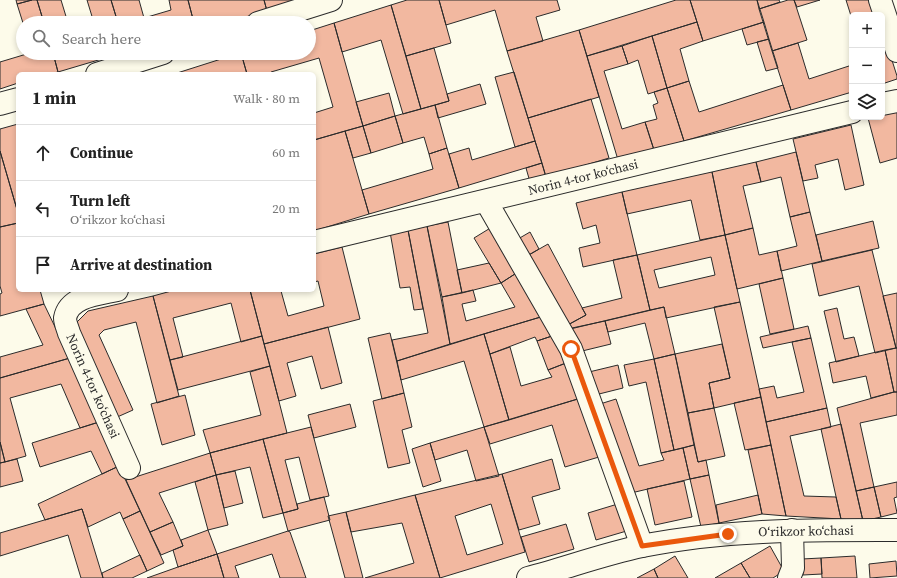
<!DOCTYPE html>
<html lang="en">
<head>
<meta charset="utf-8">
<style>
	body { margin:0; font-family:"Source Serif 4",serif; background:#f6f6f6; color:#222 }
	.controls { position:absolute; right:12px; top:12px; display:grid; overflow:hidden; border-radius:6px; box-shadow:0 2px 6px #0003 }
	.controls button { width:36px; height:36px; display:grid; place-items:center; padding:0; border:0; border-bottom:1px solid #e0e0e0; background:#fff; color:#222; font:20px sans-serif }
	.stop { position:absolute; width:12px; height:12px; margin:-9px; border:3px solid #ea580c; border-radius:50%; background:#fff }
	.stop.end { background:#ea580c; border-color:#fff; box-shadow:0 1px 4px #0008 }
	.list { margin:0; padding:0; list-style:none }
	h2 { display:flex; justify-content:space-between; align-items:center; height:52px; margin:0; padding:0 16px; font-size:17px }
	h2 small { font-size:13px; font-weight:400; color:#767676 }
	.list li { display:grid; grid-template-columns:26px 1fr auto; gap:12px; align-items:center; box-sizing:border-box; height:56px; padding:0 16px; border-top:1px solid #e0e0e0 }
	.list b { display:block; font-size:15px; white-space:nowrap }
	.list p { margin:0; font-size:13px; white-space:nowrap; color:#767676 }
	.list em { font-size:13px; font-style:normal; color:#767676 }
	.icon { flex:none; width:22px; height:22px; fill:none; stroke:currentColor; stroke-width:2; stroke-linecap:round; stroke-linejoin:round }
	.map { position:relative; flex:none; width:897px; height:578px; overflow:hidden }
	.search { position:absolute; background:#fff; box-shadow:0 2px 6px #0003; left:16px; top:16px; width:300px; height:44px; display:flex; align-items:center; gap:10px; box-sizing:border-box; padding:0 14px; border-radius:22px; color:#767676; font-size:15px }
	.panel { position:absolute; background:#fff; box-shadow:0 2px 6px #0003; left:16px; top:72px; width:300px; height:220px; border-radius:6px }
	.map>svg:first-child { display:block }
	.building { fill:#f2b8a0; stroke:#2b2b2b; fill-rule:evenodd }
	.lines { fill:none; stroke-linecap:round; stroke-linejoin:round }
	.minor-casing { stroke:#2b2b2b; stroke-width:24 }
	.secondary-casing { stroke:#2b2b2b; stroke-width:24 }
	.minor { stroke:#fdfbea; stroke-width:22 }
	.secondary { stroke:#fdfbea; stroke-width:22 }
	.route { stroke:#ea580c; stroke-width:5 }
	.labels { text-anchor:middle; dominant-baseline:central; stroke-width:3; stroke-linejoin:round; paint-order:stroke }
	.street-label { font-size:13px; fill:#2b2b2b; stroke:#fdfbea }
</style>
</head>
<body>
<div class="map">
<svg width="897" height="578" viewBox="0 0 897 578">
	<rect width="100%" height="100%" fill="#fdfbea"/>
	<path class="building" d="M16,0H32L17,4Z
		M32,0H37L44,23H23L17,4Z
		M37,0H61L68,23H44Z
		M87,0H111L118,23H94Z
		M111,0H139L144,18L171,10L169,0H188L194,23H118Z
		M188,0H264L267,11L224,23H194Z
		M264,0H303L267,11Z
		M407,0H439L451,43L406,56L391,5Z
		M439,0H557L560,10L536,17L543,41L507,51L495,10L446,25Z
		M676,0H690L697,22L587,56L579,30Z
		M690,0H757L764,22L703,41Z
		M757,0H779L780,2L759,9Z
		M788,0H794L807,40L772,51L759,9Z
		M794,0H820L797,7Z
		M846,0H873L877,15H852V19Z
		M391,5L421,109L403,114L381,40L342,52L334,23Z
		M697,22L703,41L680,49L689,81L667,88L652,36Z
		M764,22L769,39L747,45L742,29Z
		M334,23L363,126L314,140V113L333,107L319,58L271,72L272,74H247L241,53H309V31Z
		M882,29L897,76V79L882,84Z
		M579,30L599,97L528,118L507,51Z
		M652,36L667,88L648,94L638,60L628,64L622,46Z
		M769,39L778,68L766,71L757,42Z
		M798,43L809,79L852,65V92L791,110L772,51Z
		M622,46L628,64L604,71L622,129L645,122L654,150L618,160L587,56Z
		M434,48L449,101L421,109L406,56Z
		M30,53H53L58,72L50,74H18V83L0,89V62Z
		M53,53H122L58,72Z
		M241,53L247,74H174L240,53Z
		M514,72L535,141L515,147L495,77Z
		M689,81L699,112L783,85L791,110L684,141L667,88Z
		M480,84L486,104L438,118L435,105L449,101L447,94Z
		M667,88L684,141L654,150L645,122L657,119L653,105L658,103L654,92Z
		M389,93L395,116L363,126L356,102Z
		M591,99L609,158L546,177L528,118Z
		M435,105L447,148L429,154L424,137L403,143L395,116Z
		M897,109V158L880,163L868,118L882,117V114Z
		M395,116L403,143L371,153L363,126Z
		M18,124V213L0,151V129Z
		M851,125L864,185L845,190L838,159L815,165L818,178L803,181L793,139Z
		M363,126L371,153L353,158L345,131Z
		M345,131L369,214L314,231V140Z
		M535,141L542,163L459,188L449,154L469,148L472,160Z
		M447,148L459,188L369,214L362,190L433,169L429,154Z
		M0,151L18,213V223L0,227Z
		M796,152L810,212L790,217L781,177L761,182L756,162Z
		M756,162L761,182L743,186L753,228L725,235L712,172Z
		M542,163L546,177L530,182L526,168Z
		M712,172L725,235L700,240L691,200L627,214L622,192Z
		M622,192L637,255L583,267L579,248L600,243L596,225L583,229L576,203Z
		M810,212L822,261L781,271L777,251L797,246L790,217Z
		M873,221L879,248L822,261L816,235Z
		M448,222L462,293L442,297L427,226Z
		M18,223V290H40L44,304L0,316V294L2,293L0,286V227Z
		M427,226L450,344L397,361L392,340L428,333L408,230Z
		M492,227L518,272L501,283L474,238Z
		M753,228L759,255L777,251L783,278L737,289L725,235Z
		M408,230L423,309L414,310L410,287L400,288L390,232Z
		M530,232L539,249L527,256L518,239Z
		M725,235L740,302L666,318L664,307L650,310L637,255ZM711,257L715,275L659,288L654,270Z
		M548,244L586,315L564,327L527,256Z
		M342,247L360,319L264,344L250,290H285L281,291L288,316L324,306L318,281L314,282V254Z
		M872,250L896,348L875,353L859,286L819,296L812,264Z
		M637,255L650,310L566,330L564,327L586,315L582,308L622,298L613,260Z
		M489,263L501,283L462,293L457,270Z
		M518,272L544,316L450,344L442,297L473,290L476,301L462,304L466,321L515,307L501,283Z
		M783,278L794,329L770,334L759,284Z
		M175,290H250L262,336L241,342L231,303L173,318L183,357L170,360L153,296Z
		M897,293V348H896L883,296Z
		M153,296L179,396L157,403L136,322L104,330L99,335L133,410L115,418L77,332V322L88,311Z
		M740,302L761,397L714,408L709,383L730,378L714,307Z
		M44,304L70,358L0,378V357L43,345L26,309Z
		M664,307L675,354L654,359L645,323L608,332L605,321Z
		M837,308L844,339L854,337L859,356L836,362L824,311Z
		M544,316L555,335L537,341L535,337L490,354L484,334Z
		M605,321L611,344L578,352L572,328Z
		M808,326L811,338L763,348L760,337Z
		M328,327L342,383L321,389L312,356L287,363L296,396L279,401L264,344Z
		M390,333L404,393L382,399L368,338Z
		M484,334L509,420L484,427L464,361L401,380L397,361Z
		M555,335L566,363L548,370L537,341Z
		M262,336L270,366L178,390L170,360Z
		M811,338L827,408L766,422L759,389L774,386L777,398L804,392L792,342Z
		M722,344L730,378L709,383L714,408L688,413L675,354Z
		M510,347L521,386L552,377L548,370L566,363L581,398L509,420L490,354Z
		M896,348H897V392H894L885,350Z
		M885,350L894,392L871,398L866,376L833,383L829,363Z
		M675,354L694,445L674,450L654,359Z
		M70,358L99,422L80,428L61,384L10,398L26,456L5,462L0,442V378Z
		M654,359L674,450L661,453L646,382L629,386L624,365Z
		M618,365L623,388L595,395L589,372Z
		M270,366L287,433L210,453L203,430L261,415L250,372Z
		M894,392H897V415L860,423L874,487L856,491L837,408Z
		M404,393L412,427L402,430L410,463L388,468L373,401Z
		M185,395L195,435L162,445L151,404Z
		M761,397L771,445L745,450L734,403Z
		M581,398L599,457L565,467L552,425L490,444L484,427Z
		M616,399L639,466L664,460L661,453L683,448L690,479L631,493L600,404Z
		M350,404L356,427L314,438L308,415Z
		M714,408L725,456L698,462L688,413Z
		M827,408L831,427L790,436L804,496L836,497L841,519L786,516L766,422Z
		M99,422L119,466L102,474L91,451L40,467L32,443Z
		M841,424L863,521L841,519L821,429Z
		M311,427L329,496L310,500L299,457L285,460L298,509L283,513L263,439Z
		M484,427L499,476L476,481L467,450L435,460L430,443Z
		M263,439L283,513L263,518L250,467L216,475L210,453Z
		M0,442L5,462L0,463Z
		M430,443L441,481L423,487L412,449Z
		M694,445L698,462L706,460L709,475L690,479L683,448Z
		M771,445L786,516L762,514L758,495L748,450Z
		M210,453L216,475L159,493L173,522L150,532L126,480Z
		M17,459L23,481L0,487V463Z
		M552,459L560,489L532,497L540,524L519,530L502,474Z
		M119,466L140,511L123,519L120,512L88,527L82,509L45,520L38,504Z
		M235,471L243,503L224,508L216,475Z
		M502,474L525,552L440,578L415,495ZM491,504L503,544L467,555L455,516Z
		M216,475L228,525L208,530L195,482Z
		M709,475L719,523L701,527L690,479Z
		M684,481L692,517L655,525L647,489Z
		M897,482V497L894,498L897,513L881,517L874,487Z
		M874,487L881,517L863,521L856,491Z
		M415,495L440,578H365L414,563L402,523L351,532L346,512Z
		M758,495L762,514L719,523L716,505Z
		M324,497L330,520L288,531L283,513L298,509L297,504Z
		M621,503L630,530L596,540L588,513Z
		M82,509L103,578H81L68,535L0,556V533Z
		M140,511L164,563L147,571L123,519Z
		M346,512L351,532L363,578H345L328,516Z
		M173,522L183,546L161,555L150,532Z
		M566,524L574,549L529,562L521,537Z
		M208,530L217,554L178,567L173,550L183,546L181,540Z
		M288,531L290,532L306,578H280L272,554L235,566L239,578H224L217,554Z
		M770,546L784,571L773,578H750L741,563Z
		M217,554L224,578H147L178,567Z
		M140,555L147,571L132,578H103L102,573Z
		M675,556L688,578H658L654,569Z
		M855,556L857,578H822L821,558Z
		M821,558L822,574L803,575L802,559Z
		M896,561L897,576L870,578L869,564Z
		M741,563L750,578H715Z
		M654,569L658,578H637Z"/>
	<g class="lines">
		<defs>
			<path id="minor" d="M880,0L897,51
				M258,23L331,0
				M97,74L163,53
				M0,104L18,99
				M882,104L897,101
				M486,201L571,349L642,546
				M314,242L852,112
				M117,290C99,294 69,296 65,318C65,323 68,329 69,333L129,468
				M789,578L793,568L792,530"/>
			<path id="secondary" d="M528,578C566,568 604,554 642,546C726,529 812,530 897,530"/>
		</defs>
		<use href="#minor" class="minor-casing"/>
		<use href="#secondary" class="secondary-casing"/>
		<use href="#minor" class="minor"/>
		<use href="#secondary" class="secondary"/>
	</g>
	<g class="lines">
		<path class="route" d="M571,349L642,546L728,534"/>
	</g>
	<g class="labels">
		<g class="street-label">
			<text transform="translate(583 177) rotate(-14)">Norin 4-tor koʻchasi</text>
			<text transform="translate(93 386) rotate(66)">Norin 4-tor koʻchasi</text>
			<text transform="translate(806 531) rotate(-1)">Oʻrikzor koʻchasi</text>
		</g>
	</g>
</svg>
<div class="controls">
<button>+</button>
<button>−</button>
<button><svg class="icon" aria-label="layers" viewBox="0 0 24 24"><path d="M12 4l9 5-9 5-9-5zM3 14l9 5 9-5"/></svg></button>
</div>
<div class="stop" style="left:571px;top:349px"></div>
<div class="stop end" style="left:728px;top:534px"></div>
<div class="search"><svg class="icon" aria-label="search" viewBox="0 0 24 24"><circle cx="10" cy="10" r="6"/><path d="M15 15l6 6"/></svg>Search here</div>
<section class="panel">
<h2>1 min<small>Walk · 80 m</small></h2>
<ul class="list">
<li><svg class="icon" aria-label="ahead" viewBox="0 0 24 24"><path d="M12 20V5M6 11l6-6 6 6"/></svg><div><b>Continue</b></div><em>60 m</em></li>
<li><svg class="icon" aria-label="left" viewBox="0 0 24 24"><path d="M17 20v-9H6M10 6l-5 5 5 5"/></svg><div><b>Turn left</b><p>Oʻrikzor koʻchasi</p></div><em>20 m</em></li>
<li><svg class="icon" aria-label="arrive" viewBox="0 0 24 24"><path d="M6 21V4h12l-3 4 3 4H6"/></svg><div><b>Arrive at destination</b></div></li>
</ul>
</section>
</div>
</body>
</html>
